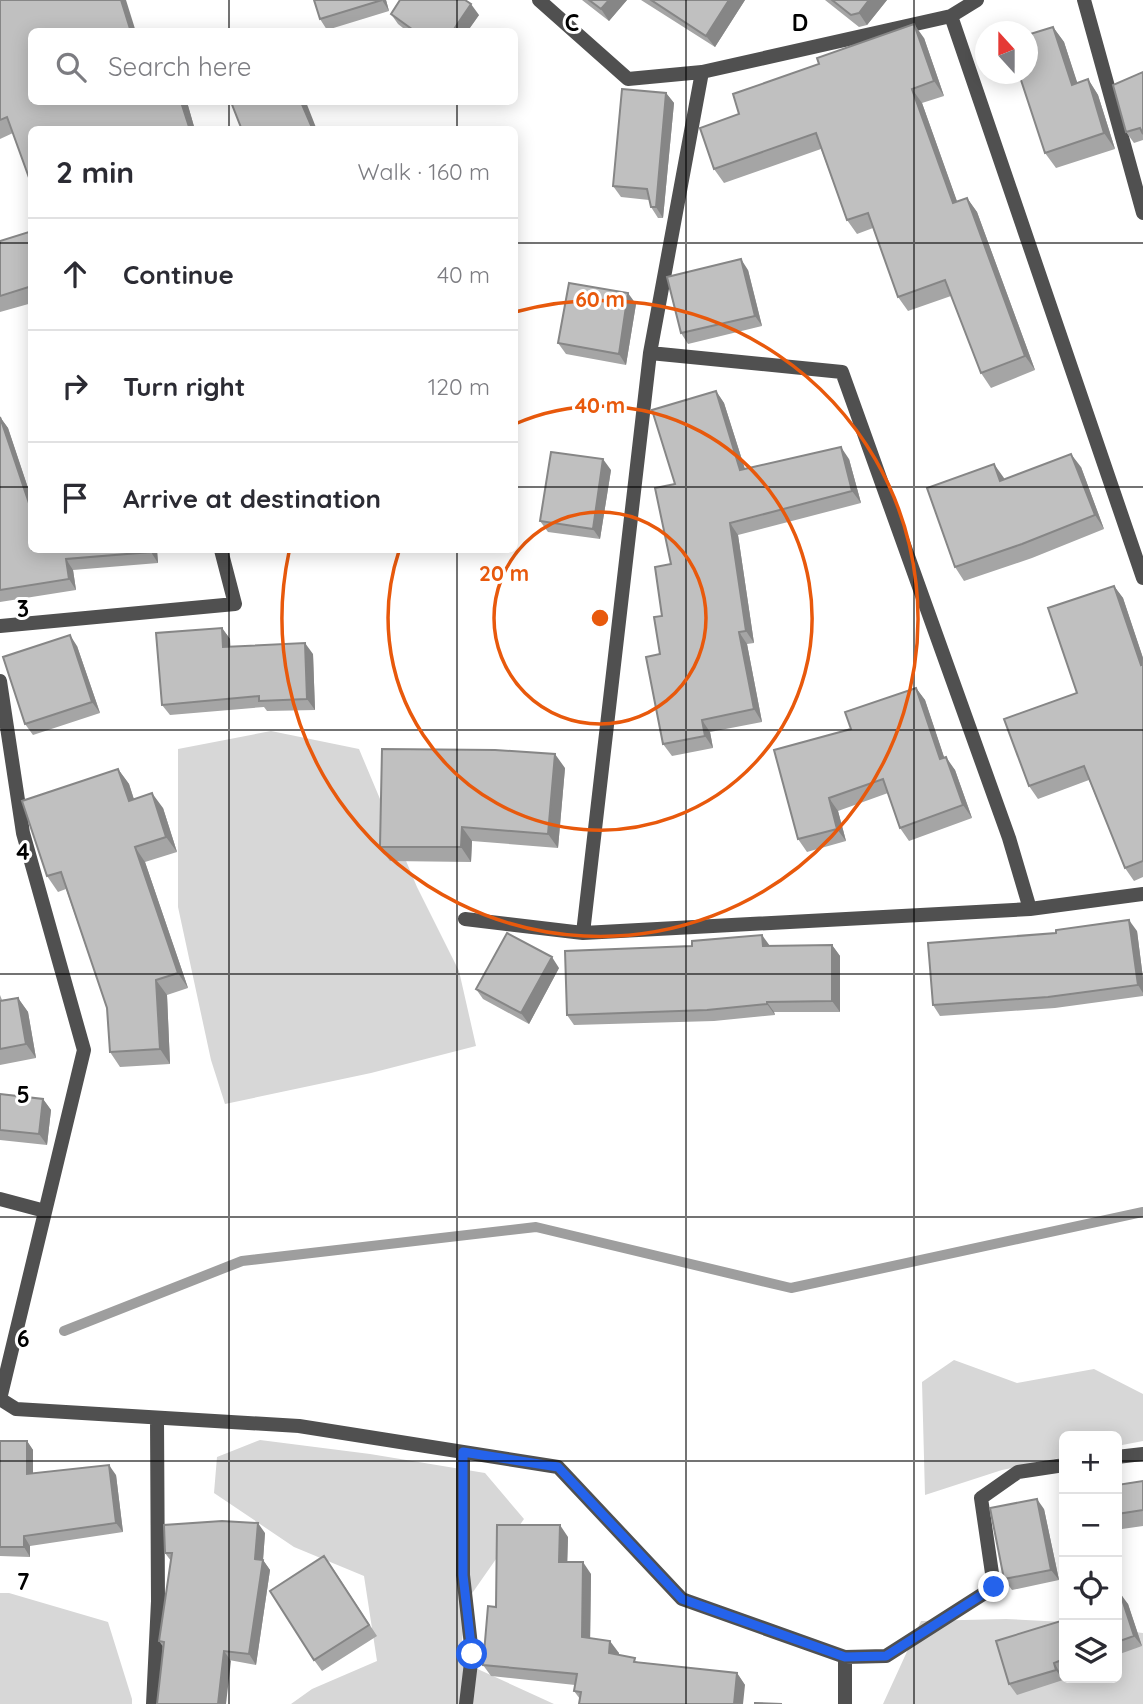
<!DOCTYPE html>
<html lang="en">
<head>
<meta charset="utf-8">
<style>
	body { margin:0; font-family:Quicksand,sans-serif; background:#f7f7f7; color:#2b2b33 }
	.controls { position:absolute; right:21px; bottom:21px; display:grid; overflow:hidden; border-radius:10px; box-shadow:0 4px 18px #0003 }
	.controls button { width:63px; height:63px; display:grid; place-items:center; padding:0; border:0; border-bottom:2px solid #e1e1e2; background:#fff; color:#2b2b33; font:35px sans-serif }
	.compass { position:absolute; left:975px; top:21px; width:63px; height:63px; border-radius:50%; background:#fff; box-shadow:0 4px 18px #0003; rotate:339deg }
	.stop { position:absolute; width:21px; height:21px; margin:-16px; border:5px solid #2563eb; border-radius:50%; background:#fff }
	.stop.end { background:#2563eb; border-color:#fff; box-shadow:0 2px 7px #0008 }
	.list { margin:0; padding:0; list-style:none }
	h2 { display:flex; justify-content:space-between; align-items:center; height:91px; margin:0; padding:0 28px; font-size:30px }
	h2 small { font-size:23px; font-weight:400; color:#7c7c81 }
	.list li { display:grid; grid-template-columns:46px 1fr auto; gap:21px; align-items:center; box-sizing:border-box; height:112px; padding:0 28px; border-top:2px solid #e1e1e2 }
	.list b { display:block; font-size:26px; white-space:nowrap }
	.list em { font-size:23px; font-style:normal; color:#7c7c81 }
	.icon { flex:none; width:38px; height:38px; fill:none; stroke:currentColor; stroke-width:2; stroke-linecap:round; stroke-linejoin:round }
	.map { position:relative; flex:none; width:1143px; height:1704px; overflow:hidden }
	.search { position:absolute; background:#fff; box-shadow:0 4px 18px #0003; left:28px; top:28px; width:490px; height:77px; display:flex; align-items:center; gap:18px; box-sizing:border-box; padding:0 24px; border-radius:10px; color:#7c7c81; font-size:26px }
	.panel { position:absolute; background:#fff; box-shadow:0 4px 18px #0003; left:28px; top:126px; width:490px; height:427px; border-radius:10px }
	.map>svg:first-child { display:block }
	.green { fill:#d7d7d7 }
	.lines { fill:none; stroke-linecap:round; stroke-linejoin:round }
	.stream { stroke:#9e9e9e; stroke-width:10 }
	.street { stroke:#505050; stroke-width:14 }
	.wall { fill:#a5a5a5 }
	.shaded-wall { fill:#868686 }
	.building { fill:#c0c0c0; stroke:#868686; stroke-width:2 }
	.route { stroke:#2563eb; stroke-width:9 }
	.grid { fill:none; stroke:#000; stroke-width:2; stroke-opacity:0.55 }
	.ring { fill:none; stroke:#e8590c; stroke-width:3.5 }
	.grid-label { font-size:23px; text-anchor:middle; font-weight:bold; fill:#000; stroke:#fff; stroke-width:6; stroke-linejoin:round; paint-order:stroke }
	.centre { fill:#e8590c; stroke:#fff; stroke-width:3.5 }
	.ring-label { font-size:21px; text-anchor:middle; font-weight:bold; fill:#e8590c; stroke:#fff; stroke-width:6; stroke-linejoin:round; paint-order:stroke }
</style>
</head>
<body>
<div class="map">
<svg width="1143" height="1704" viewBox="0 0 1143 1704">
	<rect width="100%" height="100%" fill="#fff"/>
	<path class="green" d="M271,731L359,749L417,887L459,971L476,1046L371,1073L225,1104L211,1060L178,907V749Z
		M954,1360L1017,1383L1094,1369L1143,1394V1441L1117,1446V1436H1064V1457L1002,1470L925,1495L922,1382Z
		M260,1440L370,1454L485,1473L524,1519L466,1602L460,1661L554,1704H291L312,1689L377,1661L364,1576L294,1547L214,1493L217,1457Z
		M0,1593H9L108,1622L132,1699V1704H0Z
		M1006,1619L1064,1622V1678H1117V1630L1143,1633V1704H883L921,1621Z"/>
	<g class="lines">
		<path class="stream" d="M64,1331L242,1261L536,1227L791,1288L1143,1212"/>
		<path class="street" d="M539,0L628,79L702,72L951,16L977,0
			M1084,0L1143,213
			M951,16L1143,578
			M702,72L650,353L583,933L1030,909L1143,894
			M650,353L842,372L1009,838L1030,909
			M0,626L235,604L221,550
			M0,681L23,833L84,1050L0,1399
			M465,919L583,933
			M0,1199L45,1211
			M0,1399L16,1409L299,1426L558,1467L682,1599L845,1657L886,1656L994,1587L981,1498L1018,1472L1064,1465
			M463,1452V1575L472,1654L466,1704
			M1117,1457L1143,1454
			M153,1704L158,1601L157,1418
			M845,1704V1657"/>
	</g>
	<path class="wall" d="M0,0L32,102H187L195,130H32L13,133L0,139Z
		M314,0H386L389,11L327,30L320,19Z
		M582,0H627L609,21Z
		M641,0H745L715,47Z
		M825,0H887L867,25L859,27Z
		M391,14L479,15L467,32H408L398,24Z
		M1053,27L1064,42L1077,83L1088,79L1098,95L1115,149L1056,168L1045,153Z
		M924,38L944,96L922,103L957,202L967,198L977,212L1035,370L991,388L981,373L951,296L908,311L898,297L873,228L857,234L847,220L821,149L724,183L714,169L739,114Z
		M1143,72V140L1134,143L1126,132Z
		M666,93L674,103L663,218H658L651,207L649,200L621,197L613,186Z
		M32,231V303L0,312V241Z
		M748,270L762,326L688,344L681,333Z
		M636,304L626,365L566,354L558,343Z
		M716,391L724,403L745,469L849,459L861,503L738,535L754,643L747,644L762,722L710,732L713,748L672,756L663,744L660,654L662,616L671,564L675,484Z
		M0,417L8,428L32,500V550H157L158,563L73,570L76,590L0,602Z
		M1081,467L1104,529L1032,558L964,581L955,567L1004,479Z
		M611,470L600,539L548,532L540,521Z
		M1114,586L1123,598L1143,658V877L1134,881L1125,868L1089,780L1038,799L1029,786L1077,693Z
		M222,628L230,639V646L313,654L315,710L267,711L264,707L170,715L162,705Z
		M77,646L100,713L33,735L25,724Z
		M916,688L925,700L944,757L955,770L972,818L909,841L900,828L888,793L838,811L846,841L807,852L798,839L851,729Z
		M565,768L558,848L472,841L471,862L390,861L380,847Z
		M118,769L129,784L134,799L163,808L177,852L145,862L188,988L167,995L170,1064L120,1067L110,1052L107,1008L66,889L58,892L47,876Z
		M1137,931L1143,978V996L1055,1008L940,1016L933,1005L1056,933Z
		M832,945L840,956V1012H774L775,1015L714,1021L574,1025L567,1015L769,946Z
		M559,968L529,1024L483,999L476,989Z
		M0,995L2,1000L18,998L28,1012L36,1058L0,1065Z
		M0,1094L43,1099L51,1110L47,1145L0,1140Z
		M0,1441H27L33,1450V1473L116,1475L123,1532L30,1546V1557L0,1556Z
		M1143,1481V1526L1122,1529L1117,1522V1485Z
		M1044,1509L1059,1580L1012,1590L1004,1579Z
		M265,1533L263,1560L270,1570L256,1665L164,1648L159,1641L171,1561L165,1553Z
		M568,1537L567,1562L591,1574L590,1638L619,1653V1655L638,1662L737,1673L745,1685L580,1699L574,1691L575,1685L491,1676L483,1665L496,1607Z
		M332,1567L377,1636L322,1671L314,1660Z
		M1117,1595L1128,1604L1142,1646L1117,1655Z
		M1064,1620V1673L1061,1674L1063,1680L1017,1695L1009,1684Z"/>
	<path class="shaded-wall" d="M121,0H126L136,32H131Z
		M382,0H386L389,11Z
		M609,0H627L609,21L601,9Z
		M729,0H745L715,47L706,36Z
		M869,0H887L867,25L859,13Z
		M471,4L479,15L467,32H452Z
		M914,24L924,38L944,96L934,81Z
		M1053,27L1064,42L1083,100L1072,85Z
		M1088,79L1098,95L1115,149L1104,133Z
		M912,89L922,103L963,218L953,203Z
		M666,93L674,103L663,218L656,207Z
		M181,102H187L195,130H190Z
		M301,102H306L317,130H313Z
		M967,198L977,212L1035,370L1025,356Z
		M741,259L748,270L762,326L755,316Z
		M628,293L636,304L626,365L619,354Z
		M716,391L724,403L749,482L740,470Z
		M0,417L8,428L32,500V512Z
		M841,447L849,459L861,503L852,491Z
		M1071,454L1081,467L1104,529L1095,515Z
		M603,459L611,470L600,539L593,529Z
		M994,464L1004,478L1010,495L1000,481Z
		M730,523L738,535L754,643L746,631Z
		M151,550H157L158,563L151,552Z
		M66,559L73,570L76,590L69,579Z
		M1114,586L1123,598L1143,658V668L1141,665Z
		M222,628L230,639L231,658L223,647Z
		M739,632L747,644L762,722L754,709Z
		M70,635L77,646L100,713L92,702Z
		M305,643L313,654L315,710L307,699Z
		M916,688L925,700L949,772L940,759Z
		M702,720L710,732L713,748L705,736Z
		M555,754L565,768L558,848L548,834Z
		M946,757L955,770L972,818L963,805Z
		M118,769L129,784L139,816L129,801Z
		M152,793L163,808L177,852L166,837Z
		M829,798L838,811L846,841L837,829Z
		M462,827L472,841L471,862L461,847Z
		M135,847L145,862L188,988L178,973Z
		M1129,920L1137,931L1143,978V993L1138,985Z
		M762,935L770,946H763Z
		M832,945L840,956V1012L832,1001Z
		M552,957L559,968L529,1024L521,1013Z
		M156,980L167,995L170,1064L160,1049Z
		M18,998L28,1012L36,1058L26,1044Z
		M767,1002L774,1012L775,1015L767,1004Z
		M43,1099L51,1110L47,1145L39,1134Z
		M27,1441L33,1450V1483L27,1474Z
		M109,1465L116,1475L123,1532L116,1523Z
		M1037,1499L1044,1509L1059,1580L1051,1570Z
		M258,1523L265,1533L263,1560L270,1570L256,1665L249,1654Z
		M560,1525L568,1537L567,1574L559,1562Z
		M24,1536L30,1546V1557L24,1547Z
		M583,1562L591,1574L590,1649L582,1637Z
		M1120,1593L1128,1604L1142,1646L1134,1636Z
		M610,1641L619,1653L617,1665L609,1653Z
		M224,1651L231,1661L226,1704H218Z
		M1054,1663L1061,1674L1063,1680L1056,1670Z
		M737,1673L745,1685L743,1704H734Z"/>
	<path class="building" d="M0,0H121L131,32H32V102H181L190,130H32V186L7,117L0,120Z
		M314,0H382L320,19Z
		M400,0H465L471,4L452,32H416L391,14Z
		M589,0H609L601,9Z
		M651,0H729L706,36Z
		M832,0H869L859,13L851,15Z
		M914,24L934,81L912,89L953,203L967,198L1025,356L981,373L945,280L898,297L868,213L847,220L816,133L714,169L700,128L739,114L733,94L819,64L817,58Z
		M1053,27L1072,85L1088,79L1104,133L1045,153L1019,74H1027V35Z
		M1143,72V134L1140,128L1126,132L1113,85Z
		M622,89L666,93L656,207H651L647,189L613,186Z
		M231,102H301L313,130H242Z
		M32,231V286L0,296V241Z
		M741,259L755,316L681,333L667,277Z
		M569,283L628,293L619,354L558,343Z
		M716,391L740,470L841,447L852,491L730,523L746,631L739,632L754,709L702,720L705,736L663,744L646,657L660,654L654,617L662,616L655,567L671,564L655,488L675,484L652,410Z
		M0,417L32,512V550H151V552L66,559L69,579L0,590Z
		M551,452L603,459L593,529L540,521Z
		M1071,454L1095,515L1022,544L955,567L927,488L994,464L1000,481Z
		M1114,586L1141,665L1143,664V861L1125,868L1084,766L1029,786L1004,719L1077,693L1048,608Z
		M222,628L223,647L305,643L307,699L259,701V696L162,705L156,633Z
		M70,635L92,702L25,724L3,657Z
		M916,688L940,759L946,757L963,805L900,828L883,779L829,798L837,829L798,839L774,750L851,729L845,712Z
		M382,749L495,750L555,754L548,834L462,827L461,847H380Z
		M118,769L129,801L152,793L166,837L135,847L178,973L156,980L160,1049L110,1052L107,1008L61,872L47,876L22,801Z
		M1129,920L1138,985L1048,997L933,1005L928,943L1056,933V930Z
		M507,933L552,957L521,1013L476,989Z
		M762,935L763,946L832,945V1001L767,1002V1004L707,1010L567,1015L565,951L692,946V941Z
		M18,998L26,1044L0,1049V1001Z
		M0,1094L43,1099L39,1134L0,1130Z
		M0,1441H27V1474L109,1465L116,1523L24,1536V1547H0Z
		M1143,1481V1510L1117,1514V1485Z
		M1037,1499L1051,1570L1004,1579L990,1508Z
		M222,1521L258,1523L255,1559L263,1560L249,1654L224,1651L218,1704H157L164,1642L159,1641L172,1553H165L164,1525Z
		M497,1525H560L559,1562H583L582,1637L610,1641L609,1653L635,1658L634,1662L737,1673L734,1704H579L581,1692L574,1691L577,1674L483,1665L488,1606L496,1607Z
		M324,1556L369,1625L314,1660L270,1591Z
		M1120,1593L1134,1636L1117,1642V1595Z
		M1064,1620V1659L1054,1663L1056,1670L1009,1684L996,1641Z
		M755,1703L782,1704H755Z"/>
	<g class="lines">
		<path class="route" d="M472,1654L463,1575V1452L558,1467L682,1599L845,1657L886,1656L994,1587"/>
	</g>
	<path class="grid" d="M229,0V32M457,0V32M686,0V1704M914,0V1704M229,102V130M457,102V130M0,243H32M514,243H1143M0,487H32M514,487H1143M229,550V1704M457,550V1704M0,730H1143M0,974H1143M0,1217H1143M0,1461H1064M1117,1461H1143"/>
	<g class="ring">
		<circle cx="600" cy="618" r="106"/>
		<path d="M515 424A212 212 0 1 1 399 551"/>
		<path d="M515 312A318 318 0 1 1 289 552"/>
	</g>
	<g class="grid-label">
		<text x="572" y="31">C</text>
		<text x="800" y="31">D</text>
		<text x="23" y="617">3</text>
		<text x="23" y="860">4</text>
		<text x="23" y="1103">5</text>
		<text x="23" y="1347">6</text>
		<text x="23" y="1590">7</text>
	</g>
	<circle cx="600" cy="618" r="10" class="centre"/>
	<g class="ring-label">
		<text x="600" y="307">60 m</text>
		<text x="600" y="413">40 m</text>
		<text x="504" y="581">20 m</text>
	</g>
</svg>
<div class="controls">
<button>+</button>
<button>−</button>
<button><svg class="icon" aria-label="locate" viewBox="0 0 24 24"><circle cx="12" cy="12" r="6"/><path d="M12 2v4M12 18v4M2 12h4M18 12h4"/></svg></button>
<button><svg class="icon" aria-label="layers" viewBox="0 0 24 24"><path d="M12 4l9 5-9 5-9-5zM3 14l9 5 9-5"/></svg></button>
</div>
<svg class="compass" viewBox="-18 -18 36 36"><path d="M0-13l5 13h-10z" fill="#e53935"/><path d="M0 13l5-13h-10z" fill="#7c7c81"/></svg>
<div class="stop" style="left:472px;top:1654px"></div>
<div class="stop end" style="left:994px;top:1587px"></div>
<div class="search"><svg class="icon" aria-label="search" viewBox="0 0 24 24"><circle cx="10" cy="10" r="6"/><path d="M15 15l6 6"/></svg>Search here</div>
<section class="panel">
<h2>2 min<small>Walk · 160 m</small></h2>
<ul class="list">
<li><svg class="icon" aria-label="ahead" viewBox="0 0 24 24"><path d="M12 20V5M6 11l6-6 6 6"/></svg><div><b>Continue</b></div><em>40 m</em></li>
<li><svg class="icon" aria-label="right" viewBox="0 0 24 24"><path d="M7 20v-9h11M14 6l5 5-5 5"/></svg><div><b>Turn right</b></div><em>120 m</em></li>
<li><svg class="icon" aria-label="arrive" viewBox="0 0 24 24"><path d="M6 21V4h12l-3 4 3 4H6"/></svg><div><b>Arrive at destination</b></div></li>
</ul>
</section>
</div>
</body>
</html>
